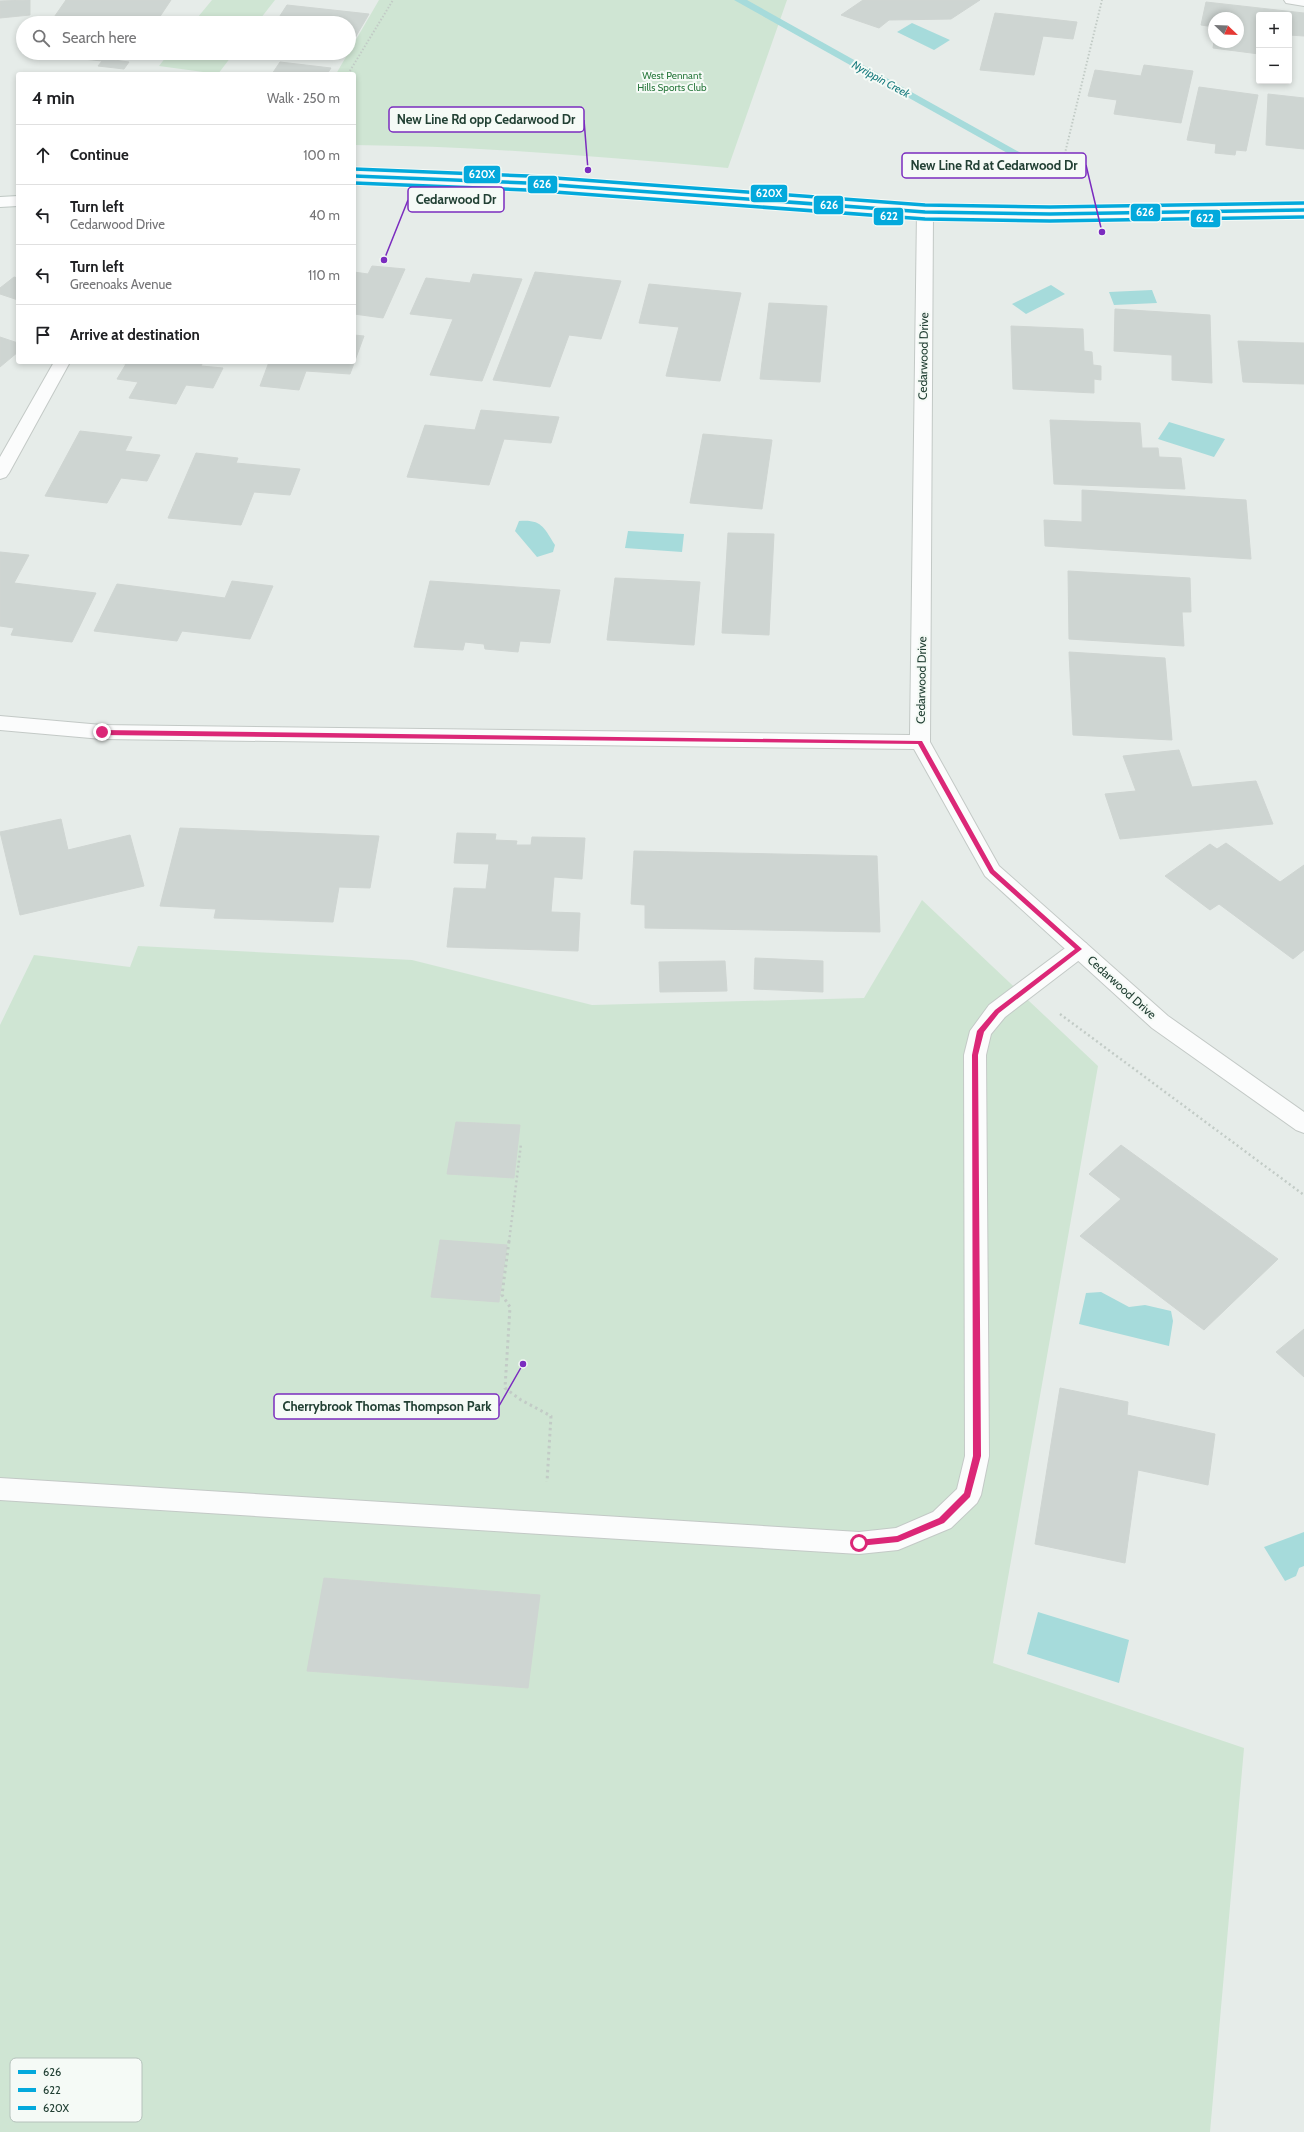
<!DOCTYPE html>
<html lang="en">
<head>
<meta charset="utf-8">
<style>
	body { margin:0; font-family:Cabin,sans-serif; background:#f2f2f2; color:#202124 }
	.controls { position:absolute; right:12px; top:12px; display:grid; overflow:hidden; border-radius:4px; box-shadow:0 2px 6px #0003 }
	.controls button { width:36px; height:36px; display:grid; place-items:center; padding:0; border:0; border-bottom:1px solid #e0e0e0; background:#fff; color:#202124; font:20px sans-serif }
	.compass { position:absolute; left:1208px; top:12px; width:36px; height:36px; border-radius:50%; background:#fff; box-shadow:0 2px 6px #0003; rotate:113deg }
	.stop { position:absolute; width:12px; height:12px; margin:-9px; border:3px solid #db2777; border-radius:50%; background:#fff }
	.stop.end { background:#db2777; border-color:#fff; box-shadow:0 1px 4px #0008 }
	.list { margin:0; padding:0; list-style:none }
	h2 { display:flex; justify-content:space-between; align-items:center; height:52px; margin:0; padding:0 16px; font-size:17px }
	h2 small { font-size:13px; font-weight:400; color:#757577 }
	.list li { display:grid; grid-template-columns:26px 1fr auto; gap:12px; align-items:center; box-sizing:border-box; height:60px; padding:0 16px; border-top:1px solid #e0e0e0 }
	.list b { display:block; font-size:15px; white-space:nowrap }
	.list p { margin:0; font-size:13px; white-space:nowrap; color:#757577 }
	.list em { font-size:13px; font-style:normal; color:#757577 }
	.icon { flex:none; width:22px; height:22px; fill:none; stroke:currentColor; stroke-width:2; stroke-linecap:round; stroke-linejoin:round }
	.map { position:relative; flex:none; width:1304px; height:2132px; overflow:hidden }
	.search { position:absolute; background:#fff; box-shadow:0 2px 6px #0003; left:16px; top:16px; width:340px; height:44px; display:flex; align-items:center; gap:10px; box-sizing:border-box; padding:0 14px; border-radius:22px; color:#757577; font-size:15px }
	.panel { position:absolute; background:#fff; box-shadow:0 2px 6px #0003; left:16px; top:72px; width:340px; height:292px; border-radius:4px }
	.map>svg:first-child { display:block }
	.green { fill:#cfe5d3 }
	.water { fill:#a6dbdb }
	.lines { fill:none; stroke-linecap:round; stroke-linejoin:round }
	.stream { fill:#a6dbdb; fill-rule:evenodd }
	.building { fill:#ced5d2; stroke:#cfd5d2 }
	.lane-casing { stroke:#c3c9c6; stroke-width:2 }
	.street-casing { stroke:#c3c9c6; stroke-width:2 }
	.secondary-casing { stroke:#bfc8c4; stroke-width:2 }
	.path-far2 { stroke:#c2cbc6; stroke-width:2; stroke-dasharray:1.5 2; stroke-linecap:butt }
	.path-far1 { stroke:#c2cbc6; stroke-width:2.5; stroke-dasharray:2 3; stroke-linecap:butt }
	.path { stroke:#c2cbc6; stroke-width:3; stroke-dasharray:2.5 3.5; stroke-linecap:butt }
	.lane { fill:#fbfcfc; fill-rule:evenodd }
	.street { fill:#fbfcfc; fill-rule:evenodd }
	.secondary { fill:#fbfcfc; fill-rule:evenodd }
	.bus-1-casing { stroke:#f5faf6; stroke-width:5.5 }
	.bus-2-casing { stroke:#f5faf6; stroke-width:5.5 }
	.bus-3-casing { stroke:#f5faf6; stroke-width:5.5 }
	.bus-1 { stroke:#03a9dc; stroke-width:3.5 }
	.bus-2 { stroke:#03a9dc; stroke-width:3.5 }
	.bus-3 { stroke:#03a9dc; stroke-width:3.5 }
	.route { fill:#db2777 }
	.labels { text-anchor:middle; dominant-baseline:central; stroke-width:4; stroke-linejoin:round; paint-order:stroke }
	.far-park-label { font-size:10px; fill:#2a793e; stroke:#f5faf6 }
	.far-water-label { font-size:11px; font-style:italic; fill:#197c7f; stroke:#f5faf6 }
	.street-label { font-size:12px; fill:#224034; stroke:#f5faf6 }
	.key { fill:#f5faf6; stroke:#b6c2bc; stroke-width:1 }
	.key-label { font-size:11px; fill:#224034 }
	.leader { fill:none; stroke:#7b2cbf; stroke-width:1.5 }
	.callout-dot { fill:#7b2cbf; stroke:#f5faf6; stroke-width:1.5 }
	.callout { fill:#f5faf6; stroke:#7b2cbf; stroke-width:1.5 }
	.callout-label { font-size:13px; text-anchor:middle; font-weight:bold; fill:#224034 }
	.line-badge { stroke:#f5faf6; stroke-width:1.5 }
	.badge-label { font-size:11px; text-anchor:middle; font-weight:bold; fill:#fff }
</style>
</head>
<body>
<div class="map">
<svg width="1304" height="2132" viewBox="0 0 1304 2132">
	<rect width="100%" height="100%" fill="#e6ece9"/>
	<path class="green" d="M212,0H275L257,23H193Z
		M379,0H787L728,168C603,157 479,146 354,145V74H336Z
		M169,53H234L218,74L159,66Z
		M922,900L1098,1066L993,1663L1244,1748L1210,2132H0V1025L34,955L130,967L138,946L412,960L592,1005L864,998Z"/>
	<path class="water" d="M912,23L950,40L934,50L897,32Z
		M1051,285L1065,294L1026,314L1012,304Z
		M1152,290L1157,303L1114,305L1109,292Z
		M1169,422L1225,439L1214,457L1158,439Z
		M519,521C542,519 544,528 555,545L553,552L537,557L515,531Z
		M628,531L684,534L682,552L625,548Z
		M1101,1292L1129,1307L1145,1305L1171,1311L1173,1321L1169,1346L1079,1324L1086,1293Z
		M1304,1532V1566L1299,1568L1296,1576L1285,1581L1264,1547Z
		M1038,1612L1129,1640L1119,1683L1027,1654Z"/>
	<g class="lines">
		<path class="stream" d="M734,0H747L1028,157L1022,160L1018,159Z"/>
	</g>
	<path class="building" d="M30,0V15L0,18V1Z
		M66,0H171L157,21H164L163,23H50Z
		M863,0H980L951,19L889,20L879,28L841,15Z
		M1206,2L1304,13V36L1289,35V15H1259V54L1213,48L1214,41L1238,42V18H1214V27L1201,25Z
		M287,5L369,14L349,48V23L276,22Z
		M995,13L1077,22L1073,39L1043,36L1034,75L980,70Z
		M46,53H110L106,59L129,62L124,69L98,66L102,61L45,55Z
		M280,62L331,68L327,74H272Z
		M1144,65L1193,71L1181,123L1114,114L1117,100L1088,96L1095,70L1141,76Z
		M1199,87L1258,95L1246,151L1236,150L1235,155L1215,153L1216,144L1187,140Z
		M1268,94L1304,98V149L1266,145Z
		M372,266L405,269L383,318L354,314V272L368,274Z
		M535,272L621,281L601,339L569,335L550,387L493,380Z
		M473,274L522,279L482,381L430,375L453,319L410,314L426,278L470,283Z
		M14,277L18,278V300L0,294V288Z
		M649,284L741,293L720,381L666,376L679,327L639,323Z
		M769,303L827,306L820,382L760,379Z
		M1115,309L1210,315L1212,383L1172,380V355L1114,351Z
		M1011,326L1083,329L1084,351L1092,352L1093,365L1101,366V380L1094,379V393L1013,389Z
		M354,335L364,336L350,374L306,371L299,390L260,386L269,362H354Z
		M0,337L18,343V352L0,367Z
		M1238,341L1304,343V384L1243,382Z
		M112,362H203L201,366L223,368L213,388L186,385L176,404L129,398L138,382L117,379L126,364Z
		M481,410L559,417L551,443L504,439L489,485L407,477L425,425L475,430Z
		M1050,420L1140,423L1142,448H1158L1159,457L1181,458L1185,489L1054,484Z
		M80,431L132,437L125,451L160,455L147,481L121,478L107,503L45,496Z
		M703,434L772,440L762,509L690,503Z
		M196,453L238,458L236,463L300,469L290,495L254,492L241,525L168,518Z
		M1082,490L1246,500L1251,559L1045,546L1044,520L1082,522Z
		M728,533L774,534L769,635L722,633Z
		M0,552L29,555L14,583L96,593L72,642L11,635L14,628L0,626Z
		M1068,571L1190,578L1191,612H1182L1184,646L1069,639Z
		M615,578L700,582L694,645L607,640Z
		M232,581L273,586L250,639L182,631L177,641L94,631L117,584L225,598Z
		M430,581L560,590L550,643L520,641L518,652L485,649L484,644L465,642L463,650L414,647Z
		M1069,652L1165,658L1172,740L1073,735Z
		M1179,750L1192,787L1256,781L1273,824L1120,839L1105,794L1136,791L1123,756Z
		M61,819L68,850L130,835L144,886L20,915L0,832Z
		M180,828L379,836L370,888L339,887L333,922L214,918L216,909L160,906Z
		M457,833L496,834L495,840L517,841L516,845H531L532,837L585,838L582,879L554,877L551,912L580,913L578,951L447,947L454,888L486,889L489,864L454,863Z
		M1226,843L1280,882L1304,865V950L1293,959L1219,904L1210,910L1165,876L1210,844L1217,849Z
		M634,851L877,856L880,932L645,928V905L631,904Z
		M755,958L823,961V992L754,989Z
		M725,961L727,991L660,992L659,962Z
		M456,1122L520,1125L514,1178L447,1174Z
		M1121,1145L1278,1259L1204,1330L1080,1236L1121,1199L1089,1174Z
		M440,1240L507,1245L499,1302L431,1297Z
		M1304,1329V1377L1276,1352Z
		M1060,1388L1128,1402L1127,1415L1215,1434L1208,1485L1138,1470L1125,1563L1035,1544Z
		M324,1578L540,1595L528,1688L307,1671Z"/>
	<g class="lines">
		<defs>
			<path id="lane" d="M54,362H70L9,473L6,477L0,479V457Z
				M1079,941L1086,943L1090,949L1086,955L1005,1017L991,1034L986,1055L989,1456L981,1495L977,1503L951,1528L898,1550L859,1554L0,1500V1478L859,1532L896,1528L933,1512L957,1489L965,1456L964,1055L970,1031L989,1005L1072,943Z"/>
			<path id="street" d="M1284,0H1304V6L1286,3Z
				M925,207L931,209L933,212L930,742L999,866L1168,1016L1304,1112V1133L1296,1130L1152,1028L985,876L914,749L102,739L0,730V716L102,725L910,735L917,212L919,209Z"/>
			<path id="secondary" d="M354,171L527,178L925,207L1050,209L1304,205V215L1050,219L925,217L527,188L354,181Z
				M18,196V206L0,207V197Z"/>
		</defs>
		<use href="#lane" class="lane-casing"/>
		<use href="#street" class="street-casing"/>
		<use href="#secondary" class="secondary-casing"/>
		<path class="path-far2" d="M348,74L393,0
			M1059,178L1102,0"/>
		<path class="path-far1" d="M1060,1014L1304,1195
			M509,1242L521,1144"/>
		<path class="path" d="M509,1241L502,1295L510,1307L505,1388L521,1400L551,1416L547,1482"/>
		<use href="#lane" class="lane"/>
		<use href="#street" class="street"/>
		<use href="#secondary" class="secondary"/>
		<defs>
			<path id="bus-1" d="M354,176L527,183L925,212L1050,214L1304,210"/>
			<path id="bus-2" d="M354,183L527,190L925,219L1050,221L1304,217"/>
			<path id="bus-3" d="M354,169L528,176L925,205L1050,207L1304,203"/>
		</defs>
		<use href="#bus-1" class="bus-1-casing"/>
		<use href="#bus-2" class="bus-2-casing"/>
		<use href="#bus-3" class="bus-3-casing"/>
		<use href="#bus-1" class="bus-1"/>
		<use href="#bus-2" class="bus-2"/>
		<use href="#bus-3" class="bus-3"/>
	</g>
	<path class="route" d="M102,730L922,741L994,870L1082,949L999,1013L984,1032L978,1055L981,1456L970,1497L944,1523L898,1542L859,1546L856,1543L859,1540L897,1536L939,1518L964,1493L973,1456L972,1055L977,1031L995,1010L1075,949L990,873L918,744L102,735L99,732Z"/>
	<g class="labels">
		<g class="far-park-label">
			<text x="672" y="75">West Pennant<tspan x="672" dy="12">Hills Sports Club</tspan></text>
		</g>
		<g class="far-water-label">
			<text transform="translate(881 79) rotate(29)">Nyrippin Creek</text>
		</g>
		<g class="street-label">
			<text transform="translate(923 356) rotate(-89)">Cedarwood Drive</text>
			<text transform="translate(921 680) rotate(-89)">Cedarwood Drive</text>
			<text transform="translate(1122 987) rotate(42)">Cedarwood Drive</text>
		</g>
	</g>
	<rect x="10" y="2058" width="132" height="64" rx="6" class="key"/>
	<rect x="18" y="2070" width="18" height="4" fill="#03a9dc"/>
	<rect x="18" y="2088" width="18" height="4" fill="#03a9dc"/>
	<rect x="18" y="2106" width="18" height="4" fill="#03a9dc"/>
	<g class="key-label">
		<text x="43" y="2076">626</text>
		<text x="43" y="2094">622</text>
		<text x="43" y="2112">620X</text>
	</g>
	<path class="leader" d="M588 170L584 120M1102 232L1086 165M384 260L408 200M523 1364L499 1406"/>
	<g class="callout-dot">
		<circle cx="588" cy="170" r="4"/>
		<circle cx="1102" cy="232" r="4"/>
		<circle cx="384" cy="260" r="4"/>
		<circle cx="523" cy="1364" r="4"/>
	</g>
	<g class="callout">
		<rect x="389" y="107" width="195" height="25" rx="4"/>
		<rect x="902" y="153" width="184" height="25" rx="4"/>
		<rect x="408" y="187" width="96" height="25" rx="4"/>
		<rect x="274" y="1394" width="225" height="25" rx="4"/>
	</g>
	<g class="callout-label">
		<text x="486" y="124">New Line Rd opp Cedarwood Dr</text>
		<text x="994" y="170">New Line Rd at Cedarwood Dr</text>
		<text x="456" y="204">Cedarwood Dr</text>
		<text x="387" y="1411">Cherrybrook Thomas Thompson Park</text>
	</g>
	<g class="line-badge">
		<rect x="463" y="165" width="38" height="19" rx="4" fill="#03a9dc"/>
		<rect x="527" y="175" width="31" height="19" rx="4" fill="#03a9dc"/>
		<rect x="750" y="184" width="38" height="19" rx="4" fill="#03a9dc"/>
		<rect x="813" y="195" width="31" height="20" rx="4" fill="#03a9dc"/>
		<rect x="1130" y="203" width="31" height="19" rx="4" fill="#03a9dc"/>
		<rect x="873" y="207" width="31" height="19" rx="4" fill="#03a9dc"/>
		<rect x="1190" y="209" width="31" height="19" rx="4" fill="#03a9dc"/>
	</g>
	<g class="badge-label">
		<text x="482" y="178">620X</text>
		<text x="542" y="188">626</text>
		<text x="769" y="197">620X</text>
		<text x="829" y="209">626</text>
		<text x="1145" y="216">626</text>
		<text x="889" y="220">622</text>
		<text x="1205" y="222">622</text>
	</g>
</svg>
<div class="controls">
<button>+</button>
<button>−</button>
</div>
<svg class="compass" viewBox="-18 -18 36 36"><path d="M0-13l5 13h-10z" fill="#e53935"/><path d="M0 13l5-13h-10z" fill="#757577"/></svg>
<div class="stop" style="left:859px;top:1543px"></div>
<div class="stop end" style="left:102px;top:732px"></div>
<div class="search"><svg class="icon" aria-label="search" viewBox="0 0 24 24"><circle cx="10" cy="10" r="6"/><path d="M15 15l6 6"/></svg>Search here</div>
<section class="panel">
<h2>4 min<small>Walk · 250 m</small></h2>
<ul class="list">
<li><svg class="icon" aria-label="ahead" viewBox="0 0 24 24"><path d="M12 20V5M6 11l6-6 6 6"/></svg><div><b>Continue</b></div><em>100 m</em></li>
<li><svg class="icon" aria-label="left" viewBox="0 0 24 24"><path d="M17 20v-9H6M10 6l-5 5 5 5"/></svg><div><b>Turn left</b><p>Cedarwood Drive</p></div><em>40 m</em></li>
<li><svg class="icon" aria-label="left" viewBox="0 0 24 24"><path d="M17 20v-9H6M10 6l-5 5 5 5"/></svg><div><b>Turn left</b><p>Greenoaks Avenue</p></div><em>110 m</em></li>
<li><svg class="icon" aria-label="arrive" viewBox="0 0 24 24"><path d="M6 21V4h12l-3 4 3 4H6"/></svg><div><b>Arrive at destination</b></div></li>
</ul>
</section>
</div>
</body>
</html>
